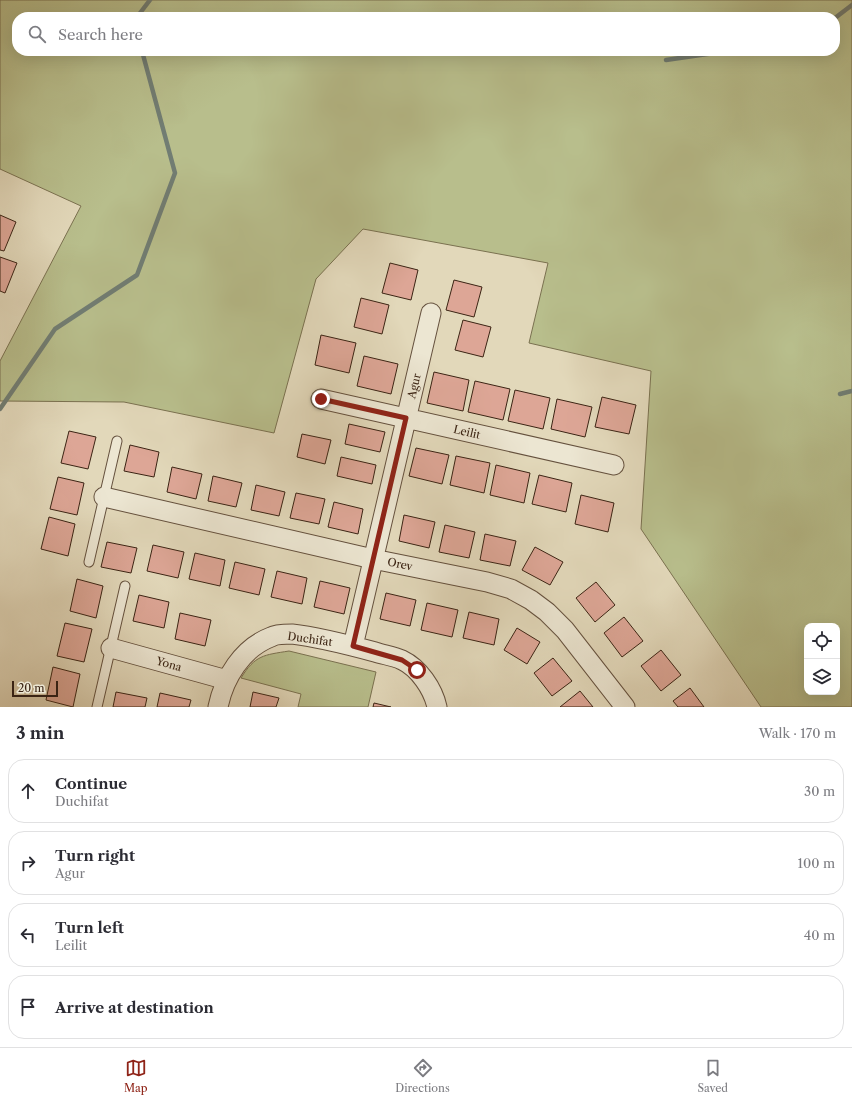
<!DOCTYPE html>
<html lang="en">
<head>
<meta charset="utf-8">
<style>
	body { margin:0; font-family:"Libre Caslon Text",serif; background:#f7f7f7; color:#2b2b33 }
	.controls { position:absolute; right:12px; bottom:12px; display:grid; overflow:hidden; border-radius:8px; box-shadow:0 4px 16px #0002 }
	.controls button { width:36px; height:36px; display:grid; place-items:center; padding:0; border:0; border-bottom:1px solid #e1e1e2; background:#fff; color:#2b2b33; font:20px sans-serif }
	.scale { position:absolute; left:12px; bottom:10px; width:46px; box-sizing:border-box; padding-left:4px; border:2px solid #3b2414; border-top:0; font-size:11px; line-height:14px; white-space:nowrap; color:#3b2414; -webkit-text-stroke:3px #ece6d2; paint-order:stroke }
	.stop { position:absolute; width:12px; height:12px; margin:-9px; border:3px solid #8f2418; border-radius:50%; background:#fff }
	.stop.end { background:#8f2418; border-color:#fff; box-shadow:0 1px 4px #0008 }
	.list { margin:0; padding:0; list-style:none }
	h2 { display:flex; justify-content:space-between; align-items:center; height:52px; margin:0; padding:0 16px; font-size:17px }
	h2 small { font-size:13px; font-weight:400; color:#7c7c81 }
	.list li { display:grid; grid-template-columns:26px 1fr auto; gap:12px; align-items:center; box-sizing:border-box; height:64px; margin:0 8px 8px; padding:0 8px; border:1px solid #e1e1e2; border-radius:16px }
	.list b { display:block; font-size:15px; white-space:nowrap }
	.list p { margin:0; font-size:13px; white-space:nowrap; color:#7c7c81 }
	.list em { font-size:13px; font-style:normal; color:#7c7c81 }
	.icon { flex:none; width:22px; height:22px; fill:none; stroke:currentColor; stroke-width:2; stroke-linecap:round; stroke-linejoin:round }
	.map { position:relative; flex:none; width:852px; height:707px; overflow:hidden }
	.search { position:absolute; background:#fff; box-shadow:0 4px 16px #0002; left:12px; right:12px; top:12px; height:44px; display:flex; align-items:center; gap:10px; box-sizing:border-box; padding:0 14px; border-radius:16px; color:#7c7c81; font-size:15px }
	.sheet { height:340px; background:#fff }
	nav { display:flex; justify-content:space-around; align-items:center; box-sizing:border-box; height:56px; border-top:1px solid #e1e1e2; background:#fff; font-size:11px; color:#7c7c81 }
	nav a { display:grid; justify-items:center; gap:2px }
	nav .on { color:#8f2418 }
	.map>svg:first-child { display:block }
	.green { fill:#b8be8c; stroke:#7a7150; fill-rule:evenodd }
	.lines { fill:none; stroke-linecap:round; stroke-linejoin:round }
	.stream { stroke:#717d73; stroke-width:4.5 }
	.building { fill:#dda696; stroke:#3b2414 }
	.lane-casing { stroke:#65513e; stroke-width:11 }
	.street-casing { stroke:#65513e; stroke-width:21 }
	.lane { stroke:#ece6d2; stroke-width:9 }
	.street { stroke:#ece6d2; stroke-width:19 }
	.route { stroke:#8f2418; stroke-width:5 }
	.labels { text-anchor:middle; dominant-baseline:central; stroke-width:4; stroke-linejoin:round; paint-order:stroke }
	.street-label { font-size:11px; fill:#3b2414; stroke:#ece6d2 }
</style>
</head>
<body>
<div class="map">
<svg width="852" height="707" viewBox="0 0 852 707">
	<rect width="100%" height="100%" fill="#e2d8ba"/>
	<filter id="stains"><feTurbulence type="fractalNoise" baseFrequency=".005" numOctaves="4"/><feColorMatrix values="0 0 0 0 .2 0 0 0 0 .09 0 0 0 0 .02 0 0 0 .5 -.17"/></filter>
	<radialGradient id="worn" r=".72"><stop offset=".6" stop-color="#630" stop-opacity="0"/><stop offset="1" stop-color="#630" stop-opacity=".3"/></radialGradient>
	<path class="green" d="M0,0H852V707H761L641,529L651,371L529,343L548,263L363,229L316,279L274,433L124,402L0,401V361L81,206L0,169ZM17,17H835V51H17ZM807,626H837V692H807Z
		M289,651L376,672L368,707H298L301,694L241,678C255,655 264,655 289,651Z"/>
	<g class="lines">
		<path class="stream" d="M137,17L150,0
			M835,18L852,5
			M666,60L728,51
			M840,394L852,391
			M0,409L55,329L137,275L175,173L142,51"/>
	</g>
	<path class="building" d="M0,215L16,222L4,251L0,250Z
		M0,257L17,263L5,293L0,291Z
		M390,263L418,270L411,300L382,293Z
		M454,280L482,287L474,317L446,310Z
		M361,298L389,305L382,334L354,327Z
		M463,320L491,327L483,357L455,350Z
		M321,335L356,343L349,373L315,365Z
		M364,356L398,364L391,394L357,386Z
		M434,372L469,380L463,411L427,403Z
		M475,381L510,389L503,420L468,412Z
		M515,390L550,398L543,429L508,421Z
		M602,397L636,405L629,434L595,427Z
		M557,399L592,407L585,437L551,429Z
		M349,424L385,432L380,452L345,444Z
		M69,431L96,437L88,469L61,463Z
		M302,434L331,440L325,464L297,457Z
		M130,445L159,452L154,477L124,471Z
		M416,448L449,455L442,484L409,476Z
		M456,456L490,463L484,493L450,485Z
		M341,457L376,465L372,484L337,476Z
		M496,465L530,473L524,503L490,495Z
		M172,467L202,474L196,499L167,492Z
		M539,475L572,483L566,512L532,504Z
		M213,476L242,483L236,507L208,501Z
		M58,477L84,483L77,515L50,509Z
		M256,485L285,492L279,516L251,510Z
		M296,493L325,499L319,524L290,518Z
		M581,495L614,503L608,532L575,524Z
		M334,502L363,509L358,534L328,527Z
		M404,515L435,522L429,548L399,541Z
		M49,517L75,524L68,556L41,549Z
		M445,525L475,532L469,558L439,552Z
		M485,534L516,541L510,566L480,560Z
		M107,542L137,548L131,573L101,567Z
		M153,545L184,552L178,578L147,571Z
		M535,547L563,562L550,585L522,570Z
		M195,553L225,560L220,586L189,579Z
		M235,562L265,569L259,595L229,588Z
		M277,571L307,578L302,604L271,597Z
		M77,579L103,586L96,618L70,611Z
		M320,581L350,588L344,614L314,607Z
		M596,582L615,605L595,622L576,598Z
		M386,593L416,600L410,626L380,619Z
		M139,595L169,602L164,628L133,621Z
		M427,603L458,610L452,637L421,630Z
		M469,612L499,619L494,645L463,638Z
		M180,613L211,620L205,646L175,639Z
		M624,617L643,641L622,657L604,633Z
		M65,623L92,629L84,662L57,656Z
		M517,628L540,642L527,664L504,650Z
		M661,650L681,675L661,691L641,666Z
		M553,658L572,681L552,696L534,673Z
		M53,667L80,674L73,707L46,700Z
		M690,688L704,707H678L673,701Z
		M580,691L593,707H560Z
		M116,692L147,698L145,707H113Z
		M253,692L279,698L276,707H250Z
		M160,693L191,700L189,707H157Z
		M374,703L391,707H373Z"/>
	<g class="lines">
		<defs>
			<path id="lane" d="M89,562L117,441
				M97,707L125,586"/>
			<path id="street" d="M321,399L614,465
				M104,497L373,559L487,582L511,589L531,600L547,612L565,630L625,707
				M353,646L431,313
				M111,648L227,680
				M218,707C224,678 242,648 271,637C276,634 286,634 292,634C319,637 349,645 375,652C384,655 394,656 402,660C419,668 433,689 437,707"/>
		</defs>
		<use href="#lane" class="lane-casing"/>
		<use href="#street" class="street-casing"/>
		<use href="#lane" class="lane"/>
		<use href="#street" class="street"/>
	</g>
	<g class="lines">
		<path class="route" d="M321,399L406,418L353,646L402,660L417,670"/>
	</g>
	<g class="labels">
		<g class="street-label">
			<text transform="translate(414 386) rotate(-77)">Agur</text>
			<text transform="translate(467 432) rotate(13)">Leilit</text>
			<text transform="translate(400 564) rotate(12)">Orev</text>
			<text transform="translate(310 639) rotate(8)">Duchifat</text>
			<text transform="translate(169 664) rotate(16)">Yona</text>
		</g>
	</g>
	<rect width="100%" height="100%" filter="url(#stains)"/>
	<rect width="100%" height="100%" fill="url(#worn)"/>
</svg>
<div class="controls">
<button><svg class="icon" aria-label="locate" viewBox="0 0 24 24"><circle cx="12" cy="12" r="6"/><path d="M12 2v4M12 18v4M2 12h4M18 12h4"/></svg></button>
<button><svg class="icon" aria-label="layers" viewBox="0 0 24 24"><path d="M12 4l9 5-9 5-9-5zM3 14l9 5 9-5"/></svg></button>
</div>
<div class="scale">20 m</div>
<div class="stop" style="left:417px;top:670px"></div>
<div class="stop end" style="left:321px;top:399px"></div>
<div class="search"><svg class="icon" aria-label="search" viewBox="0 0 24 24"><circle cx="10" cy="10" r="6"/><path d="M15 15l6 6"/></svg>Search here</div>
</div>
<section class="sheet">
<h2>3 min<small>Walk · 170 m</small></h2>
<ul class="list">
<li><svg class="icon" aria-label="ahead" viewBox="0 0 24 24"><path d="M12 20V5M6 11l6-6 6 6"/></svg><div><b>Continue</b><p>Duchifat</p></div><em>30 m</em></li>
<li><svg class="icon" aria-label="right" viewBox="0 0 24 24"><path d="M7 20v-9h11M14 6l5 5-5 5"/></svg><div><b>Turn right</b><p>Agur</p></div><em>100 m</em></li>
<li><svg class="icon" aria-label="left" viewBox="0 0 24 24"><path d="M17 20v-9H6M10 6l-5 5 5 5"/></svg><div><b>Turn left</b><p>Leilit</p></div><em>40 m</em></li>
<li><svg class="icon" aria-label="arrive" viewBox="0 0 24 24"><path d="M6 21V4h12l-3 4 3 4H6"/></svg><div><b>Arrive at destination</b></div></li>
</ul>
</section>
<nav>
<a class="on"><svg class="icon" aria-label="map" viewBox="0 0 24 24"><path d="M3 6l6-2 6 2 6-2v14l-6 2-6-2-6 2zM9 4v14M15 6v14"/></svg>Map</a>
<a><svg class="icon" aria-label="directions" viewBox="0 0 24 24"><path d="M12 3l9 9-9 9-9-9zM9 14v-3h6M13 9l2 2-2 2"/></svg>Directions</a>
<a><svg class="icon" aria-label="saved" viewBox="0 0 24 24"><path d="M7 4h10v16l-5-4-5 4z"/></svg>Saved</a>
</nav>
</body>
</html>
